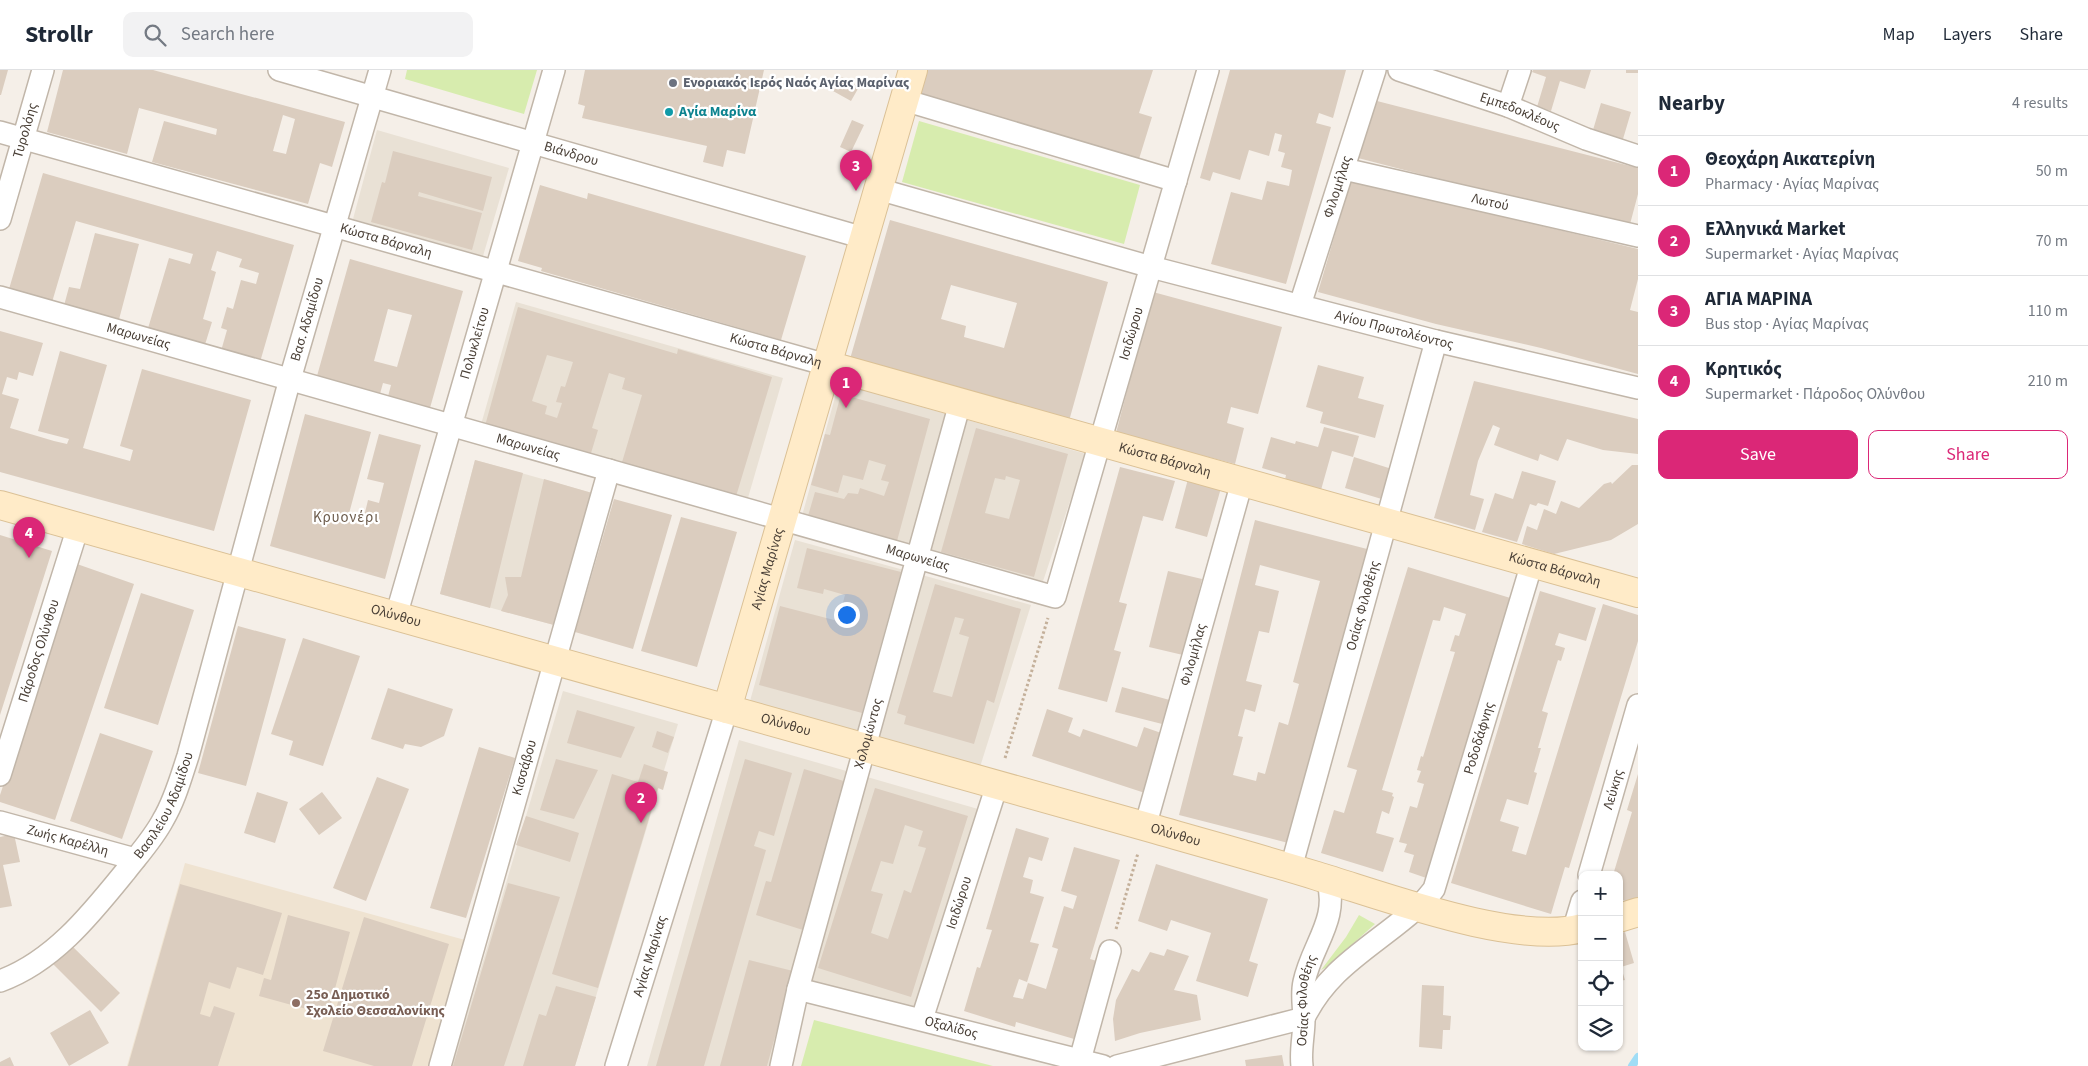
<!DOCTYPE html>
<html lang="en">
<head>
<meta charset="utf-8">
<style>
	body { margin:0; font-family:"Source Sans 3",sans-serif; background:#f2f2f3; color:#1f2937 }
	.controls { position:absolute; right:15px; bottom:15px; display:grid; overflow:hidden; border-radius:10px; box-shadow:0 1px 4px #0004 }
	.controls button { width:45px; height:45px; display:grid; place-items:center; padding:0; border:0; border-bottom:1px solid #e0e1e3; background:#fff; color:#1f2937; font:25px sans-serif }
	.you { position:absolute; left:846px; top:544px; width:18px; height:18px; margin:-12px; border:4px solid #fff; border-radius:50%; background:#1a73e8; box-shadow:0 0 0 8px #1a73e833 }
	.badge { display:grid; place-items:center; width:32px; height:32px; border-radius:50%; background:#db2777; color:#fff; font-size:16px; font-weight:700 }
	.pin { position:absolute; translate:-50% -41px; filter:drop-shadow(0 1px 2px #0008) }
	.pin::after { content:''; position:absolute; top:26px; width:18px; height:15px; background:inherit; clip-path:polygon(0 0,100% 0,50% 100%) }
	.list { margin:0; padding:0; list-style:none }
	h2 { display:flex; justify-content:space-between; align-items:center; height:65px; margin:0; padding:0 20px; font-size:21px }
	h2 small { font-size:16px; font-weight:400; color:#747a83 }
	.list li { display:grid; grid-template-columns:32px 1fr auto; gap:15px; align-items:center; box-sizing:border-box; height:70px; padding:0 20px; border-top:1px solid #e0e1e3 }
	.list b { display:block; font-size:19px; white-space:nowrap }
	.list p { margin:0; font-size:16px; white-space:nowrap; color:#747a83 }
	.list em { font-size:16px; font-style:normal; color:#747a83 }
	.actions { display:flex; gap:10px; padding:15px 20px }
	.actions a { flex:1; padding:11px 0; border:1px solid #db2777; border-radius:10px; text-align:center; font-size:18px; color:#db2777 }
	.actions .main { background:#db2777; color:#fff }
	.icon { flex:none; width:28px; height:28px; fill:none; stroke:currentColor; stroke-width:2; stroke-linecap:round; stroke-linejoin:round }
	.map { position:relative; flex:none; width:1638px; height:996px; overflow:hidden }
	header { display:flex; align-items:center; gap:30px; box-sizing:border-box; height:70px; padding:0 25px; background:#fff; border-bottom:1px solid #e0e1e3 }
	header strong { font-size:24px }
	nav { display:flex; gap:28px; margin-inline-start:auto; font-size:18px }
	.search { width:350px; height:45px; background:#f2f2f3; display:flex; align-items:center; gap:12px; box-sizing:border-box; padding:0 18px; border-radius:10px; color:#747a83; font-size:19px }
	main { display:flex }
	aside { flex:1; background:#fff }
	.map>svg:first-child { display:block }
	.residential { fill:#e9e1d5 }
	.education { fill:#efe3d1 }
	.green { fill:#d7ecae }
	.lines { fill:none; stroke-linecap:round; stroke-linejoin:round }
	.stream { stroke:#a0ddf6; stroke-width:8 }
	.building { fill:#dbcdbf; fill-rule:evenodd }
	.street-casing { stroke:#c1b6a9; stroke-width:24 }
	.secondary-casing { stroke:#dbc196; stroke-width:30 }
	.path { stroke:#c4b09a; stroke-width:3; stroke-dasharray:2.5 2.5; stroke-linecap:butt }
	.street { stroke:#fff; stroke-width:21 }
	.secondary { stroke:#ffebc8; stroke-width:28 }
	.worship-dot { fill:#6b7280; stroke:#fff; stroke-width:2 }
	.culture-dot { fill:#0f9aa8; stroke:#fff; stroke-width:2 }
	.education-dot { fill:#8d6e63; stroke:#fff; stroke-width:2 }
	.labels { text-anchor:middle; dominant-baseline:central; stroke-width:4.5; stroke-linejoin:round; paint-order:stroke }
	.worship-label { font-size:14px; font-weight:bold; fill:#5b616d; stroke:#fff; text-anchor:start }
	.culture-label { font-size:14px; font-weight:bold; fill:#0d838f; stroke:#fff; text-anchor:start }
	.street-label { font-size:14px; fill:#493f36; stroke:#fff }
	.education-label { font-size:14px; font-weight:bold; fill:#785e54; stroke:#fff; text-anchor:start }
	.neighbourhood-label { font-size:15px; letter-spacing:1px; fill:#6d5c4c; stroke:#fff }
</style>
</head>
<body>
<header>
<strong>Strollr</strong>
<div class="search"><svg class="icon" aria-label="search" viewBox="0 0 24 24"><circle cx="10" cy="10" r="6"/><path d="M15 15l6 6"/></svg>Search here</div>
<nav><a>Map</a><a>Layers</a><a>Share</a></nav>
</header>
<main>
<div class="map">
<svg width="1638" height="996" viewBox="0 0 1638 996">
	<rect width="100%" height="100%" fill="#f5efe8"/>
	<path class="residential" d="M377,60L509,98L483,186L353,149Z
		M516,232L783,308L745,438L478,365Z
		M839,313L1086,384L1040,520L800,453Z
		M475,390L592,423L554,555L440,524Z
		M795,470L1031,535L980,697L750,631Z
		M563,621L678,654L575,996H452Z
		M739,670L978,739L916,945L800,907L776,996H647Z"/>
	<path class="education" d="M185,793L465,870L428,996H127Z"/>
	<path class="green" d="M407,0H537L524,44L405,9Z
		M919,51L1140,115L1124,174L902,112Z
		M1359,845L1375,854L1327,897L1321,900L1346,867Z
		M814,950L993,996H801Z"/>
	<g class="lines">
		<path class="stream" d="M1632,996L1638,987"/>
	</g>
	<path class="building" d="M0,0H8L1,25H0Z
		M63,0H153L345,52L332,97L320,93L308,134L152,92L164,51L216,65L217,59L139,38L127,84L47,62ZM283,45L295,49L286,84L273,81Z
		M585,0H764L745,84L727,80L723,97L703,92L707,76L582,48L585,36L578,34Z
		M925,0H1153L1139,43L1152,47L1139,89L918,24Z
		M1230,0H1346L1333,48L1319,43L1316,53L1331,57L1286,214L1211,194L1231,122L1262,130L1267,111L1289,116L1292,100L1281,97L1285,83L1278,81L1282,65L1275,63L1269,86L1249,80L1240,110L1213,102L1210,111L1200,108Z
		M1533,0H1591L1585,19L1560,11L1551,41L1537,37L1546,7L1532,2Z
		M1626,0H1638V3H1626Z
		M842,7L859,17L851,31L833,21Z
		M1377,31L1638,98V124L1629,158L1358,88Z
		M1601,33L1631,42L1623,69L1593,60Z
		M852,50L864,55L851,82L840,77Z
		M393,81L492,107L483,141L419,122L418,126L482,143L472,180L371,152L382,112L385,113Z
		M43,103L294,175L258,299L219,288L227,260L221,258L227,237L233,239L241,210L256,214L259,203L239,197L242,189L217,181L211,200L216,202L203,249L212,252L203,281L146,265L169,188L190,194L193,184L76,151L50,239L7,226Z
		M1351,110L1638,179V209L1630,240L1638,242V304L1541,278L1436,254L1318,222Z
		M540,115L587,129L588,123L806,186L781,270L541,201L542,198L518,191Z
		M890,150L1108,212L1069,351L850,289ZM951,215L1017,233L1004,278L964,267L966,256L941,249Z
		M95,163L139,174L117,257L62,243L69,217L80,219Z
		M350,189L463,221L428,345L386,334L391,315L383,313L378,331L315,313ZM388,239L412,245L397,297L374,291Z
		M1153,222L1282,257L1258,344L1231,337L1227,353L1244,358L1235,394L1116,363Z
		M518,237L677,284L678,279L772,307L734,433L620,399L642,325L622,319L625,308L609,303L592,358L598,360L588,393L483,363ZM547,285L573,292L565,317L561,316L556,332L562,333L557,348L545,344L547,336L532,331Z
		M0,261L43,273L33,306L19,302L17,310L7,307L2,324L19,329L10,358L54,371L67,374L69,369L38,361L60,281L107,295L83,378L130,391L133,380L120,376L142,299L251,330L214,461L0,402Z
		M1318,295L1364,307L1358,328L1384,335L1375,368L1320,353L1323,342L1306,337Z
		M1474,311L1638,349V384L1603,380L1567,369L1558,391L1540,384L1538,391L1494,375L1500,358L1493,355L1478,391L1470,425L1484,429L1475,460L1434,448Z
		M841,324L930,349L897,471L808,446L815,422L844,429L848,423L858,424L860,418L884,426L889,412L881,410L886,395L869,390L863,410L843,405L838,423L811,415L825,364L830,365Z
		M305,344L371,362L347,451L362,455L368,430L379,433L384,413L367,409L379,364L421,375L385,509L270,476Z
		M1324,357L1359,366L1353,387L1332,381L1321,420L1285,410L1286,405L1262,398L1271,367L1295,374L1296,371L1318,377Z
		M976,358L1068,384L1034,507L941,482ZM1006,406L1020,410L1009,449L985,443L995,408L1005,410Z
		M1354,387L1395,400L1385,430L1345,418Z
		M475,390L523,403L490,538L440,524Z
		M1632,395H1638V454L1611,470L1554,484L1522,474L1527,456L1537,460L1544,439L1556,444L1561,431L1579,438L1604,414L1611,412L1612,414Z
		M1120,397L1175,411L1163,451L1143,446L1119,532L1127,534L1114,580L1121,582L1107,632L1058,619Z
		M1522,401L1556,411L1548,436L1538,433L1536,436L1530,434L1517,472L1482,462L1495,423L1513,429Z
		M544,409L592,423L554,555L501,541L508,525L505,507H521Z
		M1188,409L1221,418L1207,467L1175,458Z
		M614,429L672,445L633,579L575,562Z
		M681,447L737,462L697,597L641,581Z
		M1255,450L1371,480L1292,774L1179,745ZM1260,495L1320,511L1293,612L1299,614L1288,655L1279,652L1265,704L1258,702L1256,711L1233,705L1243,667L1238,666L1245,639L1255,642L1262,615L1246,611L1259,561L1269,563L1279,521L1255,515Z
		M0,465L52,481L0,645Z
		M807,478L901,502L862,643L759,615L780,536L838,551L845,525L824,519L823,524L797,518Z
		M77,494L134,514L55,750L0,732V725Z
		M1408,497L1517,530L1432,810L1409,802L1414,785L1404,782L1407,774L1399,772L1410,736L1417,738L1424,714L1417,712L1421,701L1417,700L1421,686L1423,687L1455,582L1450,581L1455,565L1459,566L1466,544L1444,537L1440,551L1433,550L1382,720L1393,723L1392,726L1394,727L1389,744L1382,741L1376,763L1394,768L1383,802L1321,783L1334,740L1344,743L1357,700L1347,697Z
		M1168,501L1202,509L1183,585L1149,577Z
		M935,514L1021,539L994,633L987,630L974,674L904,654L906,646L897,643ZM955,547L964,549L959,564L969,567L952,627L933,622Z
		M1540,521L1596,538L1586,571L1559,563L1555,575L1565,578L1561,591L1558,590L1542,641L1548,643L1538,678H1541L1534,702L1537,703L1528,735L1507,729L1500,751L1519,757L1512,781L1526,785L1603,534L1638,545V571L1569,798L1565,797L1551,844L1451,813Z
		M141,523L194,540L158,655L104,638Z
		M238,556L286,569L246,716L198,703Z
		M303,568L360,586L323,696L289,685L293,671L271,664Z
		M1122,617L1177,632L1170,656L1115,642Z
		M388,618L453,639L444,666L421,677L405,674L403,679L371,669Z
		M1047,639L1073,648L1068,662L1080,667L1083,659L1137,677L1144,657L1167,665L1148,724L1032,686Z
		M577,640L635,657L621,688L567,673Z
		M657,661L674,667L668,683L652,677Z
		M100,663L153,681L122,769L70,751Z
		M479,677L515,688L466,848L430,838Z
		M556,689L598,700L574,749L540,740Z
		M745,689L792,703L774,766L759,761L754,776L766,780L704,996H656Z
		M644,694L668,702L663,720L658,718L598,918L552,904L612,704L638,712Z
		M804,699L847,712L803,860L756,845L766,811L771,812Z
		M1638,704V828L1626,831L1619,829V805H1613L1632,742L1627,740Z
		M377,707L409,719L366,831L333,818Z
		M875,718L968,746L911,927L818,898ZM905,755L923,761L918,776L926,778L911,823L904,820L888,869L871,863L883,824L871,821L881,791L893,794Z
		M257,722L288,732L275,773L244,763Z
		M322,722L342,748L319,765L299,739Z
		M526,746L579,763L570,792L516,775Z
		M1016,758L1049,768L1042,791L1029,787L1023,807L1033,810L1030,823L1044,827L1030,872L1039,874L1027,912L1019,909L1013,927L1023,929L1028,913L1046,919L1058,879L1052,877L1064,836L1073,839L1077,826L1061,821L1074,777L1120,790L1090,889L1104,893L1081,971L1016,952L1015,957L964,941L977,897L980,898L992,860L986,859Z
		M14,764L20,792L3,795L12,836L0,838V767Z
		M1156,794L1268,829L1249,891L1258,894L1248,927L1196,911L1211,863L1171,850L1167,861L1138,851Z
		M508,813L560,827L504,996H453Z
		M180,814L282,843L263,905L237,897L230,919L209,912L200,944L210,947L214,936L235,943L218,996H128Z
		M288,845L350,862L328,945L259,926L264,908L271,910Z
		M364,847L449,874L412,996H374L323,981Z
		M1625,862L1634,893L1621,897L1625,910L1619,911V864Z
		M72,876L120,923L101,942L53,894Z
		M1167,879L1189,886L1174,920L1197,925L1201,950L1140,963L1115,971L1113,949L1116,930L1132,899L1139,902L1150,882L1164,886Z
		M749,890L793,901L767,996H720Z
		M1422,915L1444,916L1443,945L1451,946L1450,960H1443L1442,979L1419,977Z
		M556,916L596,927L575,996H523L539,944L546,946Z
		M90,940L109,973L69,996L50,963Z
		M1282,985L1284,996H1246L1245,990Z
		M10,987L14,996H0V992Z"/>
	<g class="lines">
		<defs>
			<g id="street">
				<path id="s1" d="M279,0L864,168"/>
				<path id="s2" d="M1399,0L1508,36L1586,69L1638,86"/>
				<path d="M904,30L1176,111"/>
				<path d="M1508,36L1520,0"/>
				<path id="s3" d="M0,62L827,295"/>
				<path id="s4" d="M1344,99L1638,166"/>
				<path id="s5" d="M878,119L1151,197L1436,271L1638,318"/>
				<path id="s6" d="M0,149L43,0"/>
				<path id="s7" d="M0,227L1055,527L1208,0"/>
				<path id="s8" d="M1300,235L1375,0"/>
				<path id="s9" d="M396,546L554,0"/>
				<path id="s10" d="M0,705L78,457"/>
				<path id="s11" d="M0,752L135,789"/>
				<path id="s12" d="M1145,757L1242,412"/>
				<path id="s13" d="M1291,798L1436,271"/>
				<path id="s14" d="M1589,805L1638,635"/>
				<path d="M1573,861L1582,831"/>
				<path id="s15" d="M0,911C53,892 91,844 125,802C138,785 153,769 163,750C175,730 181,707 188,686L290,309L380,0"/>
				<path id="s16" d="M798,919L1103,996"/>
				<path id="s17" d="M1304,948C1325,905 1358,885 1395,856C1409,845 1423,834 1434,819L1532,493"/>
				<path id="s18" d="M922,949L997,715"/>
				<path d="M1080,990L1110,881"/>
				<path id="s19" d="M440,996L609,400"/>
				<path id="s20" d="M616,996L727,639"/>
				<path id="s21" d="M781,996L798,919L960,333"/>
				<path d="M1117,996L1304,948"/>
				<path id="s22" d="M1302,996C1300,980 1304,965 1304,950C1304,937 1301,925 1304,912C1312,874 1340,849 1327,809"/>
			</g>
			<g id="secondary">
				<path id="s23" d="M827,295L1638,523"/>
				<path id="s24" d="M0,435C384,543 768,649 1151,758C1206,774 1262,789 1317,806C1384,826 1516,876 1582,858"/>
				<path id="s25" d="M727,639L913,0"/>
				<path d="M1619,848L1638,842"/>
			</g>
		</defs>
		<use href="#street" class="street-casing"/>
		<use href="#secondary" class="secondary-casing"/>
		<path class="path" d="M1005,688L1048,548
			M1116,859L1138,783"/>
		<use href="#street" class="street"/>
		<use href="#secondary" class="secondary"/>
	</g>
	<circle class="worship-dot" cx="673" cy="13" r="5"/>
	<circle class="culture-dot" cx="669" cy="42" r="5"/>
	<circle class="education-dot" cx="296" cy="933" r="5"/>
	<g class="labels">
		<g class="worship-label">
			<text x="683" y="13">Ενοριακός Ιερός Ναός Αγίας Μαρίνας</text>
		</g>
		<g class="culture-label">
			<text x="679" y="42">Αγία Μαρίνα</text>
		</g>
		<g class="street-label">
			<text stroke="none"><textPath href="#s2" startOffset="128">Εμπεδοκλέους</textPath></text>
			<text stroke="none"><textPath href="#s6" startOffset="92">Τυρολόης</textPath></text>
			<text stroke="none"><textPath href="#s1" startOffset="304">Βιάνδρου</textPath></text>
			<text stroke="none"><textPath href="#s8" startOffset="124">Φιλομήλας</textPath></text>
			<text stroke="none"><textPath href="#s4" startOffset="150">Λωτού</textPath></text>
			<text stroke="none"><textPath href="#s3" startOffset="401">Κώστα Βάρναλη</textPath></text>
			<text stroke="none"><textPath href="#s15" startOffset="754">Βασ. Αδαμίδου</textPath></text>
			<text stroke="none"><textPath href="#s5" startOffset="535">Αγίου Πρωτολέοντος</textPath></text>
			<text stroke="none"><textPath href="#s7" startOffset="1371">Ισιδώρου</textPath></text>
			<text stroke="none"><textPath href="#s7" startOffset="144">Μαρωνείας</textPath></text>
			<text stroke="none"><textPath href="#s9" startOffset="284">Πολυκλείτου</textPath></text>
			<text stroke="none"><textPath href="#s3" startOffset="806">Κώστα Βάρναλη</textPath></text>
			<text stroke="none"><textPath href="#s7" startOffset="549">Μαρωνείας</textPath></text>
			<text stroke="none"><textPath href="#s23" startOffset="351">Κώστα Βάρναλη</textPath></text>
			<text stroke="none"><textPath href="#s7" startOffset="954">Μαρωνείας</textPath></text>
			<text stroke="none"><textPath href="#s25" startOffset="146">Αγίας Μαρίνας</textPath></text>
			<text stroke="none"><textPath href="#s23" startOffset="756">Κώστα Βάρναλη</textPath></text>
			<text stroke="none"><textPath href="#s13" startOffset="272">Οσίας Φιλοθέης</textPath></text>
			<text stroke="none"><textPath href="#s24" startOffset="411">Ολύνθου</textPath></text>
			<text stroke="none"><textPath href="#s10" startOffset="130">Πάροδος Ολύνθου</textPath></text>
			<text stroke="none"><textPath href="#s12" startOffset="179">Φιλομήλας</textPath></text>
			<text stroke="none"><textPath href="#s24" startOffset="816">Ολύνθου</textPath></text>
			<text stroke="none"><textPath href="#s21" startOffset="344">Χολομώντος</textPath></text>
			<text stroke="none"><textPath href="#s17" startOffset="342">Ροδοδάφνης</textPath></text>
			<text stroke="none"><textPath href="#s19" startOffset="310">Κισσάβου</textPath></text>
			<text stroke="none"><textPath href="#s14" startOffset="89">Λεύκης</textPath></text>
			<text stroke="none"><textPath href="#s15" startOffset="246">Βασιλείου Αδαμίδου</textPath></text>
			<text stroke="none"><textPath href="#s24" startOffset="1221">Ολύνθου</textPath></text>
			<text stroke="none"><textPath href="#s11" startOffset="70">Ζωής Καρέλλη</textPath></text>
			<text stroke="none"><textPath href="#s18" startOffset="122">Ισιδώρου</textPath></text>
			<text stroke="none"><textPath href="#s20" startOffset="115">Αγίας Μαρίνας</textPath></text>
			<text stroke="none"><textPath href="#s22" startOffset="66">Οσίας Φιλοθέης</textPath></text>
			<text stroke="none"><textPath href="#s16" startOffset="158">Οξαλίδος</textPath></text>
		</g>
		<g class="education-label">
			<text x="306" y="925">25ο Δημοτικό<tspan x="306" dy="16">Σχολείο Θεσσαλονίκης</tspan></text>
		</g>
		<g class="neighbourhood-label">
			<text x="346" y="447">Κρυονέρι</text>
		</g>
	</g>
</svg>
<div class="controls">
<button>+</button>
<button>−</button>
<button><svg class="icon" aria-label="locate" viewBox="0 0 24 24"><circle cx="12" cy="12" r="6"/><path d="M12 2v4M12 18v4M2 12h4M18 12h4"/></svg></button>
<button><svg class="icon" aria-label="layers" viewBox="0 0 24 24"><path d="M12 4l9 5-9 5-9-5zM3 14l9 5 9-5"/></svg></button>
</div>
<div class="you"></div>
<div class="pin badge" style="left:846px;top:338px">1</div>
<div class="pin badge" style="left:641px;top:753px">2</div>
<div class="pin badge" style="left:856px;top:121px">3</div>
<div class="pin badge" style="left:29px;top:488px">4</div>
</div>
<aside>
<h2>Nearby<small>4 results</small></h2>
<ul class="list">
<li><span class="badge">1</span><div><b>Θεοχάρη Αικατερίνη</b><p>Pharmacy · Αγίας Μαρίνας</p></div><em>50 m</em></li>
<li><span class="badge">2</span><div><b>Ελληνικά Market</b><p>Supermarket · Αγίας Μαρίνας</p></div><em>70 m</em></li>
<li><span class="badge">3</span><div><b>ΑΓΙΑ ΜΑΡΙΝΑ</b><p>Bus stop · Αγίας Μαρίνας</p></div><em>110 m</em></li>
<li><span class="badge">4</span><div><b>Κρητικός</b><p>Supermarket · Πάροδος Ολύνθου</p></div><em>210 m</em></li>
</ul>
<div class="actions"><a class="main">Save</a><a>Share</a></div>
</aside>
</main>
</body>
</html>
